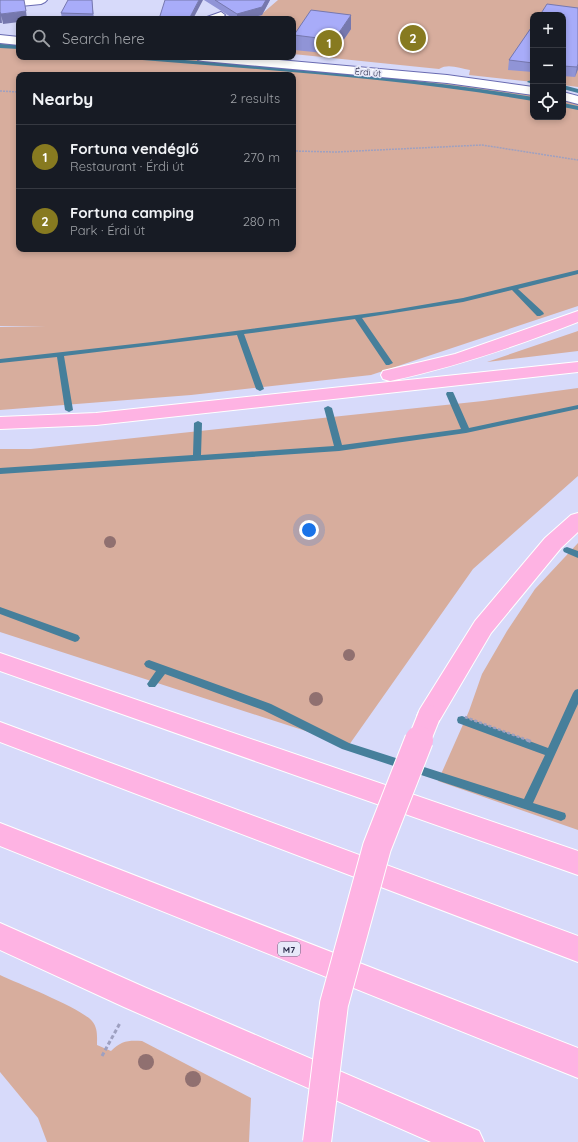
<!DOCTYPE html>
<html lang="en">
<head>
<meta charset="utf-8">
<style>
	body { margin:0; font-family:Quicksand,sans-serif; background:#242831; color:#f1f3f6 }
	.controls { position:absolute; right:12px; top:12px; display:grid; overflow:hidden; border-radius:8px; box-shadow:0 2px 6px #0003 }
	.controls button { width:36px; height:36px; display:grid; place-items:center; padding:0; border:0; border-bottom:1px solid #363941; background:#171b24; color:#f1f3f6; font:20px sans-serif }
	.you { position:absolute; left:309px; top:530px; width:14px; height:14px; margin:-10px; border:3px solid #fff; border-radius:50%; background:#1a73e8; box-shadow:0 0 0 6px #1a73e833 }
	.badge { display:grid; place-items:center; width:26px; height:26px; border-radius:50%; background:#877a20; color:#fff; font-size:13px; font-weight:700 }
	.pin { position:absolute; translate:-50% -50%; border:2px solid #fff; box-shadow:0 1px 4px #0006 }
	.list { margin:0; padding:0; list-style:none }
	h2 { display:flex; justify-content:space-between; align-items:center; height:52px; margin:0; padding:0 16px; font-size:17px }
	h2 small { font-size:13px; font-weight:400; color:#9ea1a6 }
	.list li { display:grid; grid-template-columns:26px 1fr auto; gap:12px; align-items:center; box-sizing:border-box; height:64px; padding:0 16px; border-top:1px solid #363941 }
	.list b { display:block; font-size:15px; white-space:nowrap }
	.list p { margin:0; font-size:13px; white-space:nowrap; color:#9ea1a6 }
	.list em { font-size:13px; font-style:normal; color:#9ea1a6 }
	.icon { flex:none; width:22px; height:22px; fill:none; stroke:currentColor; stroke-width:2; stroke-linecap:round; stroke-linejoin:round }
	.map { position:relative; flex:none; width:578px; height:1142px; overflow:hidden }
	.search { position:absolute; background:#171b24; box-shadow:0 2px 6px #0003; left:16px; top:16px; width:280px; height:44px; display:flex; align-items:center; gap:10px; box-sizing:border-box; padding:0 14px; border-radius:8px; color:#9ea1a6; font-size:15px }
	.panel { position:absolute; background:#171b24; box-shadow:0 2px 6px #0003; left:16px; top:72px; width:280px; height:180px; border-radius:8px }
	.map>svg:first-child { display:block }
	.green { fill:#d7ad9d; fill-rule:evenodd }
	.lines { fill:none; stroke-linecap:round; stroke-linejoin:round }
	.stream { fill:#467f9b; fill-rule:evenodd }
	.lane-casing { stroke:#696bb2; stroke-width:2 }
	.street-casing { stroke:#696bb2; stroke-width:2 }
	.secondary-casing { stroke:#696bb2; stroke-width:2 }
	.highway-casing { stroke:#fff; stroke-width:2 }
	.path-far2 { stroke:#9ea0c0; stroke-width:1.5; stroke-dasharray:2 1; stroke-linecap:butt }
	.path-far1 { stroke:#9ea0c0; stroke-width:2.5; stroke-dasharray:3 2; stroke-linecap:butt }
	.path { stroke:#9ea0c0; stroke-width:3; stroke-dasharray:4 2.5; stroke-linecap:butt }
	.lane { fill:#fff; fill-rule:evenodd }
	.street { fill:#fff; fill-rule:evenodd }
	.secondary { fill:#fff; fill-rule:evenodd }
	.highway { fill:#feb3e3; fill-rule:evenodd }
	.highway-bridge-far1-casing { stroke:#fff; stroke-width:24; stroke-linecap:butt }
	.highway-bridge-casing { stroke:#fff; stroke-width:30; stroke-linecap:butt }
	.highway-bridge-far1 { stroke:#feb3e3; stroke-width:22 }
	.highway-bridge { stroke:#feb3e3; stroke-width:28 }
	.tree { fill:#907070 }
	.wall { fill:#9094d6 }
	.shaded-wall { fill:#7678ae }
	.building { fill:#a8acf9; stroke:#7678ae }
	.labels { text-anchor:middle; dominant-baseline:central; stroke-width:3.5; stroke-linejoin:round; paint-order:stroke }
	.far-street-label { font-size:9px; fill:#2b2c4b; stroke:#e7e9f9 }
	.shield { fill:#e7e9f9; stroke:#63657f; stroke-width:1 }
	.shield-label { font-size:9px; font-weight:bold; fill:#2b2c4b }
</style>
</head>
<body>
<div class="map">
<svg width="578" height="1142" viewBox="0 0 578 1142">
	<rect width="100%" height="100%" fill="#d7dafa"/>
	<path class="green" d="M278,0H578V87L563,85V15H533V82L469,75L470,70C460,69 449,63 439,69L293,54V19H256Z
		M0,42L19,44V57H169L349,73L486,88L533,95V117H563V101L578,104V306L371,375L191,395L0,410V327L46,326H0ZM19,75H293V249H19Z
		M578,331V351L487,362Z
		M578,388V476L473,569L349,745L0,632V449H31L483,401Z
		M578,543V830L438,781L469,711L482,674L507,631L535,589Z
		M0,975C19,984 81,1008 92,1021C98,1028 97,1036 97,1045L111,1051C121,1041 128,1040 142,1041L251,1098L249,1142H47L38,1118L0,1072Z"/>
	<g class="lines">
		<path class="stream" d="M0,44L19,45V49L0,48Z
			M127,57H149C277,68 406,76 533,97V101C399,78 265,70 130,59Z
			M533,80V84L527,82L528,81Z
			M563,85L578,89V93L563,89Z
			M563,103L578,106V110L563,107Z
			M578,270V274L518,289L543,312L544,314L540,316H537L512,290L463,302L362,318L393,363L389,365H386L355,319L244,334L264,389L260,391L256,389L237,335L64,356L73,410L69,412L65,410L57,357L0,363V359L152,342L387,311L463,298Z
			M447,392H453L454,394L469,428L578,405V409L466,433L339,451L0,474V468L193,455L194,423L198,421L202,423L201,455L334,446L324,408L328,406L332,408L342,445L461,429L446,394Z
			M567,547L578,551V558L564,552L563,550L564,548Z
			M0,607L78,635L80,638L78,641L75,642L0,614Z
			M149,660L271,704L349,743L524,799L545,755L458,723L457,720L458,717L462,716L548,748L573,693L575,690L578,689V704L533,803L565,813L566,816L565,819L561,821L342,749L263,710L165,674L155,687H149L147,684L156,671L146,667L144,664L146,661Z"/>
		<defs>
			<path id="lane" d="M221,12L225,15C220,20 213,19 206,19L207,17Z"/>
			<path id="street" d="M0,0H47L45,2L41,4L0,8Z"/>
			<path id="secondary" d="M0,35L19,37V45L0,43Z
				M197,57H246L447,75L533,87V95L447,83L203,61L198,60Z
				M563,92L578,96V104L563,100Z"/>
			<path id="highway" d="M578,311V322C517,346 455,367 390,381L383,379L381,375L383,371L455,354Z
				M578,362V372L96,425L0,429V417L96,413Z
				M578,513V532L561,548L491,633L438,723L429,726L420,723L417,716L420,709L475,621L545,538L571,515Z
				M0,653L578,851V875L0,671Z
				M0,722L578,936V962L0,742Z
				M0,823L578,1048V1078L0,846Z
				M0,923L144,987L479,1131L484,1142H431L124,1007L0,950Z"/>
		</defs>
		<use href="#lane" class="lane-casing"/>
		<use href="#street" class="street-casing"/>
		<use href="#secondary" class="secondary-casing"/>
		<use href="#highway" class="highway-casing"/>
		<path class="path-far2" d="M0,91L19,92
			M293,151L336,152L482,145L578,160"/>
		<path class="path-far1" d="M465,717L530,741"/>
		<path class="path" d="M527,740L532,742
			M102,1056L120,1023"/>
		<use href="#lane" class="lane"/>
		<use href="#street" class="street"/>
		<use href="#secondary" class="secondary"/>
		<use href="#highway" class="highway"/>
		<defs>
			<path id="highway-bridge-far1" d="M419,741L429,716"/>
			<path id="highway-bridge" d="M317,1142L334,1004L377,847L419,740"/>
		</defs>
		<use href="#highway-bridge-far1" class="highway-bridge-far1-casing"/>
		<use href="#highway-bridge" class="highway-bridge-casing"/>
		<use href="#highway-bridge-far1" class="highway-bridge-far1"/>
		<use href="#highway-bridge" class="highway-bridge"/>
	</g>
	<g class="tree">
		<circle cx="110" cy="542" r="6"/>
		<circle cx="349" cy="655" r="6"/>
		<circle cx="316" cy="699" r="7"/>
		<circle cx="146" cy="1062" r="8"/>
		<circle cx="193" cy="1079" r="8"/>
	</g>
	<path class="wall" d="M92,0L94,19H62L61,13Z
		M204,0H270L262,15L245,19H234Z
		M578,8V69L575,77L563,76V15Z
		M533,25V72L508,70L509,60Z
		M351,29L334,54L294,50V35Z"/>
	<path class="shaded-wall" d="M199,0H203L193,19H189Z
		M266,0H270L262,15L245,19H237V14Z
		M26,11L27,19H19V22L3,24L1,14Z
		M0,12H1L2,23H0Z
		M351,15V29L334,54V40Z
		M578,64V69L575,77L577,67Z"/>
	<path class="building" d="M0,0H24L26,11L1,14L0,12Z
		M68,0H92L93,14L61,13Z
		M165,0H199L189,19H159Z
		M215,0H266L262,7L237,14Z
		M547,4L578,8V64L577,67L563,66V15H540Z
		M311,10L351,15L334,40L294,35Z
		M533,25V63L509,60Z"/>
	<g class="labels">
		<g class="far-street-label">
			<text transform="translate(368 72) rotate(5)">Érdi út</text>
		</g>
		<rect class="shield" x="278" y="942" width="22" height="14" rx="3"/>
		<g class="shield-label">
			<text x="289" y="949">M7</text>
		</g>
	</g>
</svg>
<div class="controls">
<button>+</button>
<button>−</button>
<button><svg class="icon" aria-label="locate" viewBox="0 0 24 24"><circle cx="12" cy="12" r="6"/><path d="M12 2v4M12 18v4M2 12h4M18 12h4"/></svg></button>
</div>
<div class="you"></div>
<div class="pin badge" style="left:329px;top:43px">1</div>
<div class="pin badge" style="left:413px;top:38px">2</div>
<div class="search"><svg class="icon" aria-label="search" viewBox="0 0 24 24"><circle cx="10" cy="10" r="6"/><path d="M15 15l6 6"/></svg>Search here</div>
<section class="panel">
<h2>Nearby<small>2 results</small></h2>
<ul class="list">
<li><span class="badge">1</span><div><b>Fortuna vendéglő</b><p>Restaurant · Érdi út</p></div><em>270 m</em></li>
<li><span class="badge">2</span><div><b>Fortuna camping</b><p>Park · Érdi út</p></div><em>280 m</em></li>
</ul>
</section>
</div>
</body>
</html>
